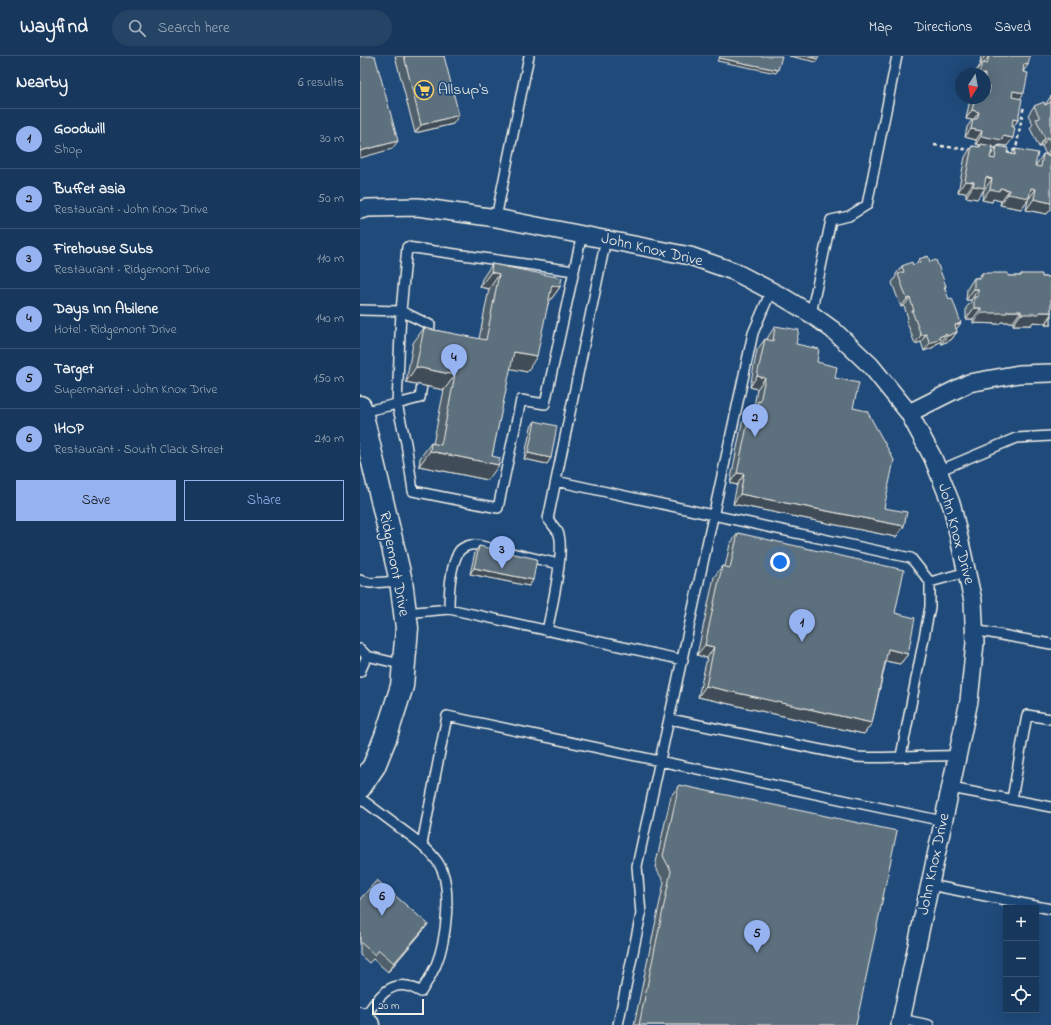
<!DOCTYPE html>
<html lang="en">
<head>
<meta charset="utf-8">
<style>
	body { margin:0; font-family:"Indie Flower",sans-serif; background:#244365; color:#f1f3f6 }
	.controls { position:absolute; right:12px; bottom:12px; display:grid; overflow:hidden; border-radius:0px; box-shadow:0 4px 16px #0002 }
	.controls button { width:36px; height:36px; display:grid; place-items:center; padding:0; border:0; border-bottom:1px solid #365272; background:#17385c; color:#f1f3f6; font:20px sans-serif }
	.compass { position:absolute; left:595px; top:12px; width:36px; height:36px; border-radius:50%; background:#17385c; box-shadow:0 4px 16px #0002; rotate:191deg }
	.scale { position:absolute; left:12px; bottom:10px; width:52px; box-sizing:border-box; padding-left:4px; border:2px solid #f4f1e8; border-top:0; font-size:11px; line-height:14px; white-space:nowrap; color:#f4f1e8; -webkit-text-stroke:3px #1f4a7a; paint-order:stroke }
	.you { position:absolute; left:420px; top:506px; width:14px; height:14px; margin:-10px; border:3px solid #fff; border-radius:50%; background:#1a73e8; box-shadow:0 0 0 6px #1a73e833 }
	.badge { display:grid; place-items:center; width:26px; height:26px; border-radius:50%; background:#95b2f1; color:#111; font-size:13px; font-weight:700 }
	.pin { position:absolute; translate:-50% -33px; filter:drop-shadow(0 1px 2px #0008) }
	.pin::after { content:''; position:absolute; top:21px; width:14px; height:12px; background:inherit; clip-path:polygon(0 0,100% 0,50% 100%) }
	.list { margin:0; padding:0; list-style:none }
	h2 { display:flex; justify-content:space-between; align-items:center; height:52px; margin:0; padding:0 16px; font-size:17px }
	h2 small { font-size:13px; font-weight:400; color:#9eacbb }
	.list li { display:grid; grid-template-columns:26px 1fr auto; gap:12px; align-items:center; box-sizing:border-box; height:60px; padding:0 16px; border-top:1px solid #365272 }
	.list b { display:block; font-size:15px; white-space:nowrap }
	.list p { margin:0; font-size:13px; white-space:nowrap; color:#9eacbb }
	.list em { font-size:13px; font-style:normal; color:#9eacbb }
	.actions { display:flex; gap:8px; padding:12px 16px }
	.actions a { flex:1; padding:9px 0; border:1px solid #95b2f1; border-radius:0px; text-align:center; font-size:14px; color:#95b2f1 }
	.actions .main { background:#95b2f1; color:#111 }
	.icon { flex:none; width:22px; height:22px; fill:none; stroke:currentColor; stroke-width:2; stroke-linecap:round; stroke-linejoin:round }
	.map { position:relative; flex:none; width:691px; height:969px; overflow:hidden }
	header { display:flex; align-items:center; gap:24px; box-sizing:border-box; height:56px; padding:0 20px; background:#17385c; border-bottom:1px solid #365272 }
	header strong { font-size:19px }
	nav { display:flex; gap:22px; margin-inline-start:auto; font-size:14px }
	.search { width:280px; height:36px; background:#244365; display:flex; align-items:center; gap:10px; box-sizing:border-box; padding:0 14px; border-radius:22px; color:#9eacbb; font-size:15px }
	main { display:flex }
	aside { flex:1; background:#17385c }
	.map>svg:first-child { display:block }
	.lines { fill:none; stroke-linecap:round; stroke-linejoin:round }
	.service-casing { stroke:#f4f1e8; stroke-width:12 }
	.minor-casing { stroke:#f4f1e8; stroke-width:20 }
	.tertiary-casing { stroke:#f4f1e8; stroke-width:25 }
	.secondary-casing { stroke:#f4f1e8; stroke-width:25 }
	.path { stroke:#f4f1e8; stroke-width:2.5; stroke-dasharray:4 3; stroke-linecap:butt }
	.service { stroke:#1f4a7a; stroke-width:9 }
	.minor { stroke:#1f4a7a; stroke-width:17 }
	.tertiary { stroke:#1f4a7a; stroke-width:22 }
	.secondary { stroke:#1f4a7a; stroke-width:22 }
	.wall { fill:#50606c; stroke:#f4f1e8; fill-rule:evenodd }
	.shaded-wall { fill:#414e58; stroke:#f4f1e8 }
	.building { fill:#5d707e; stroke:#f4f1e8 }
	.labels { text-anchor:middle; dominant-baseline:central; stroke-width:3.5; stroke-linejoin:round; paint-order:stroke }
	.poi-label { font-size:16px; fill:#f4f1e8; stroke:#1f4a7a; text-anchor:start }
	.street-label { font-size:16px; fill:#f4f1e8; stroke:#1f4a7a }
</style>
</head>
<body>
<header>
<strong>Wayfind</strong>
<div class="search"><svg class="icon" aria-label="search" viewBox="0 0 24 24"><circle cx="10" cy="10" r="6"/><path d="M15 15l6 6"/></svg>Search here</div>
<nav><a>Map</a><a>Directions</a><a>Saved</a></nav>
</header>
<main>
<aside>
<h2>Nearby<small>6 results</small></h2>
<ul class="list">
<li><span class="badge">1</span><div><b>Goodwill</b><p>Shop</p></div><em>30 m</em></li>
<li><span class="badge">2</span><div><b>Buffet asia</b><p>Restaurant · John Knox Drive</p></div><em>50 m</em></li>
<li><span class="badge">3</span><div><b>Firehouse Subs</b><p>Restaurant · Ridgemont Drive</p></div><em>110 m</em></li>
<li><span class="badge">4</span><div><b>Days Inn Abilene</b><p>Hotel · Ridgemont Drive</p></div><em>140 m</em></li>
<li><span class="badge">5</span><div><b>Target</b><p>Supermarket · John Knox Drive</p></div><em>150 m</em></li>
<li><span class="badge">6</span><div><b>IHOP</b><p>Restaurant · South Clack Street</p></div><em>210 m</em></li>
</ul>
<div class="actions"><a class="main">Save</a><a>Share</a></div>
</aside>
<div class="map">
<svg width="691" height="969" viewBox="0 0 691 969">
	<rect width="100%" height="100%" fill="#1f4a7a"/>
	<filter id="ink" filterUnits="userSpaceOnUse"><feTurbulence type="fractalNoise" baseFrequency=".025" numOctaves="2"/><feDisplacementMap in="SourceGraphic" scale="8" xChannelSelector="R" yChannelSelector="G"/><feConvolveMatrix kernelMatrix="1 2 1 2 8 2 1 2 1" color-interpolation-filters="sRGB"/></filter>
	<g filter="url(#ink)">
		<g class="lines">
			<defs>
				<path id="service" d="M136,162L169,0
					M0,254L41,255L70,269L68,284
					M451,258L471,164L489,160L507,149L537,0
					M62,329L60,342L37,348L41,255L47,191L214,215
					M1,356L37,348L46,387L53,435L138,452L161,344L185,348L222,178
					M578,415L656,382L691,380
					M196,425L551,502L570,526L607,516
					M0,524L10,527L41,525
					M89,553C89,537 90,512 98,497C101,491 110,488 117,489L199,508
					M45,557L89,553L323,604
					M614,574L691,588
					M187,575C191,556 206,491 198,476C195,472 191,467 188,463L246,183
					M0,593L7,600L0,616
					M7,600L44,609
					M310,663L496,701C530,703 564,699 598,700
					M541,700L570,551V526
					M591,732L691,751
					M0,742C12,751 24,760 36,769C52,781 68,791 79,808C93,831 86,885 76,909C72,918 67,927 61,936C57,934 52,931 47,930C25,926 14,949 2,964
					M652,743L667,659L691,663
					M62,788L87,660L583,765
					M570,829L691,853
					M541,963L569,969
					M258,969L281,858L277,810L393,277L411,235"/>
				<path id="minor" d="M0,154L8,152L58,151L136,162L330,200L373,215L423,241L451,258L473,274L511,310L549,357L573,402L592,450L613,545L615,587L609,645L540,969
					M549,357L609,327L659,318L691,317"/>
				<path id="tertiary" d="M0,351L41,525L47,572L42,630L26,680L14,710L0,731"/>
				<path id="secondary" d="M0,962L8,969"/>
			</defs>
			<use href="#service" class="service-casing"/>
			<use href="#minor" class="minor-casing"/>
			<use href="#tertiary" class="tertiary-casing"/>
			<use href="#secondary" class="secondary-casing"/>
			<path class="path" d="M574,89L611,94
				M646,98L656,93L664,49"/>
			<use href="#service" class="service"/>
			<use href="#minor" class="minor"/>
			<use href="#tertiary" class="tertiary"/>
			<use href="#secondary" class="secondary"/>
		</g>
		<path class="wall" d="M35,0H84L93,68L55,77Z
			M621,0H670L663,16L658,64L653,71L647,90L639,89L638,90L647,97L652,98L656,93L676,109L683,98L686,99L682,90L679,91L670,72L673,68L668,59L674,50L685,49L691,40V97L687,99L690,154L687,158L666,154L668,144L661,153L640,149L641,145L633,143L632,146L622,144L624,133H623L617,143L606,141V137L598,136L605,101L612,90L619,91L620,89L616,88V84L605,81L607,71L612,64L606,63L610,43L611,42H625V18H615L616,15L621,8H620ZM632,92H636L631,99Z
			M559,203L570,206L586,230L585,232L597,276L591,284L581,288L580,286L576,288L574,291L564,295L561,286L555,288L546,264L548,262L544,250L541,251L532,227L536,220V218L542,210L553,209L556,208Z
			M132,208L200,231L189,246V245L167,316L150,312L132,400L128,424L59,410L60,402L71,387L73,388L84,334L46,326L53,287L64,272L119,283L129,233L120,231L122,223Z
			M622,217L648,220H660L661,218L682,221H691V269H685V267L673,266L671,269H653V266H641L639,268L613,267V263H606V252L611,246V244H606L607,233L614,222H618Z
			M415,270L475,322L493,352L524,452L544,470L536,481L373,448L377,429L370,427L382,367L394,351L397,333L390,331L397,294L405,283L407,284L408,281Z
			M175,365L191,402L187,408L164,403L171,371Z
			M378,477L535,557L548,598L540,608L526,605L512,667L504,678L338,641L347,602L337,599L354,521L362,510L365,511L370,488Z
			M119,490L173,524L169,530L110,518L115,496Z
			M319,729L496,969H274L304,826L295,811L311,740Z
			M0,843L68,868L62,876L28,916L13,903L9,907L0,899Z"/>
		<path class="shaded-wall" d="M429,0H445L458,3L456,6Z
			M625,0H629L623,8H620Z
			M359,2L418,14L416,17L357,5Z
			M664,8L668,9L662,17Z
			M625,29L630,30L625,38Z
			M653,35L664,37L658,46L647,44Z
			M612,54L619,56L613,64V63L612,64L606,63Z
			M99,59L93,68L55,77L61,69Z
			M653,63L658,64L652,73L647,72Z
			M611,73L622,75L616,84L605,81Z
			M621,80H643L653,82L647,90L639,89L636,92L621,89V88L620,89L616,88Z
			M688,81L682,90L679,91L685,82Z
			M38,85L32,93L0,102V95Z
			M691,92V97L686,99Z
			M626,121L632,123L617,143L606,141L613,130Z
			M605,125L614,126L606,137L598,136Z
			M640,132L649,134L641,145L633,143L632,146L622,144L630,133Z
			M671,132L676,133L661,153L640,149L648,138Z
			M674,143L691,147V154H690L687,158L666,154Z
			M131,216L139,218L129,233L120,231Z
			M192,229L200,231L189,246L182,244Z
			M614,233H618L611,244H606Z
			M550,242L544,250L541,251L547,243Z
			M614,252H621L613,263H606Z
			M647,255H661L653,266H641L639,268L613,267L621,257Z
			M679,256H691V258L685,267L673,266L671,269H653L661,258Z
			M691,260V269H685Z
			M601,267L595,275V269Z
			M597,276L591,284L581,288L587,280Z
			M566,278L561,286L555,288L561,279Z
			M586,278L580,286L576,288L574,291L564,295L570,287L579,281Z
			M154,296L177,300L167,316L143,311Z
			M56,311L95,319L84,334L46,326Z
			M397,320L405,322L397,333L390,331Z
			M70,395L139,409L128,424L59,410Z
			M168,397L191,402L187,408L164,403Z
			M377,417L384,418L377,429L370,427Z
			M380,438L544,470L536,481L373,448Z
			M114,512L173,524L169,530L110,518Z
			M345,589L354,591L347,602L337,599Z
			M528,593L548,598L540,608L521,604Z
			M346,630L512,667L504,678L338,641Z
			M68,868L62,876L28,916L34,907Z"/>
		<path class="building" d="M0,0H15L38,85L0,95Z
			M44,0H84L99,59L61,69Z
			M360,0H422L418,14L359,2Z
			M445,0H459L458,3Z
			M629,0H670L668,9L664,8L663,16L668,17L664,37L653,35L652,41L662,43L658,64L653,63L652,71L655,72L653,82L643,80L642,84L621,80L622,75L611,73L613,63H617L619,56L612,54L615,42H625V36L629,37L630,30L625,29V18H619L622,7L627,8Z
			M684,46L685,49L691,46V88L688,81L685,82L676,63L680,62L674,50Z
			M621,88L633,90L630,102L635,103L637,90L648,92L647,97L655,99L656,93L678,97L675,110L681,111L683,98L691,100V147L674,143L676,133L671,132L669,142L648,138L649,134L640,132L639,135L630,133L632,123L626,121L624,132L613,130L614,126L605,125L612,90L620,91Z
			M568,200L570,206L576,204L586,230L584,231L589,243L592,242L601,267L595,269L597,276L587,280L586,278L579,281L580,283L570,287L566,278L561,279L552,255H554L550,242L547,243L538,218L544,216L542,210L552,206L553,209L560,206L559,203Z
			M132,208L202,222L200,231L192,229L177,300L154,296L132,400L140,402L139,409L70,395L71,387L81,389L95,319L56,311L64,272L126,284L139,218L131,216Z
			M622,217H648V220H661V218H682V221H691V256H679V258H661V255H647V257H621V252H614V241H618V233H614V222H621Z
			M415,270L439,274L436,288L459,293L457,306L477,311L475,322L499,327L493,352L507,355L534,404L524,452L547,456L544,470L380,438L384,418L377,417L390,356L395,357L398,345L400,346L405,322L397,320L405,283L413,285Z
			M175,365L197,370L191,402L168,397Z
			M378,477L544,514L535,557L555,562L548,598L528,593L512,667L346,630L354,591L345,589L362,510L370,512Z
			M119,490L177,503L173,524L114,512Z
			M319,729L537,775L496,969H279L311,815L303,800Z
			M17,824L68,868L34,907L19,894L15,899L0,886V843Z"/>
	</g>
	<defs>
		<symbol id="supermarket-ring" viewBox="-11 -11 22 22"><circle r="9.5" fill="#1f4a7a" stroke="#ffd166" stroke-width="1.5"/><path d="M-6-5.5h2.5l.6 2H6L4.5 2H-2.5L-4.4-4H-6ZM-1.5 3.2a1.3 1.3 0 1 0 .1 0ZM3 3.2a1.3 1.3 0 1 0 .1 0Z" fill="#ffd166"/></symbol>
	</defs>
	<g fill-rule="evenodd">
		<use href="#supermarket-ring" x="53" y="23" width="22" height="22"/>
	</g>
	<g class="labels">
		<g class="poi-label">
			<text x="78" y="34">Allsup's</text>
		</g>
		<g class="street-label">
			<text transform="translate(292 194) rotate(13)">John Knox Drive</text>
			<text transform="translate(596 478) rotate(75)">John Knox Drive</text>
			<text transform="translate(34 508) rotate(79)">Ridgemont Drive</text>
			<text transform="translate(574 808) rotate(-78)">John Knox Drive</text>
		</g>
	</g>
</svg>
<div class="controls">
<button>+</button>
<button>−</button>
<button><svg class="icon" aria-label="locate" viewBox="0 0 24 24"><circle cx="12" cy="12" r="6"/><path d="M12 2v4M12 18v4M2 12h4M18 12h4"/></svg></button>
</div>
<svg class="compass" viewBox="-18 -18 36 36"><path d="M0-13l5 13h-10z" fill="#e53935"/><path d="M0 13l5-13h-10z" fill="#9eacbb"/></svg>
<div class="scale">20 m</div>
<div class="you"></div>
<div class="pin badge" style="left:442px;top:586px">1</div>
<div class="pin badge" style="left:395px;top:381px">2</div>
<div class="pin badge" style="left:142px;top:513px">3</div>
<div class="pin badge" style="left:94px;top:321px">4</div>
<div class="pin badge" style="left:397px;top:897px">5</div>
<div class="pin badge" style="left:22px;top:860px">6</div>
</div>
</main>
</body>
</html>
